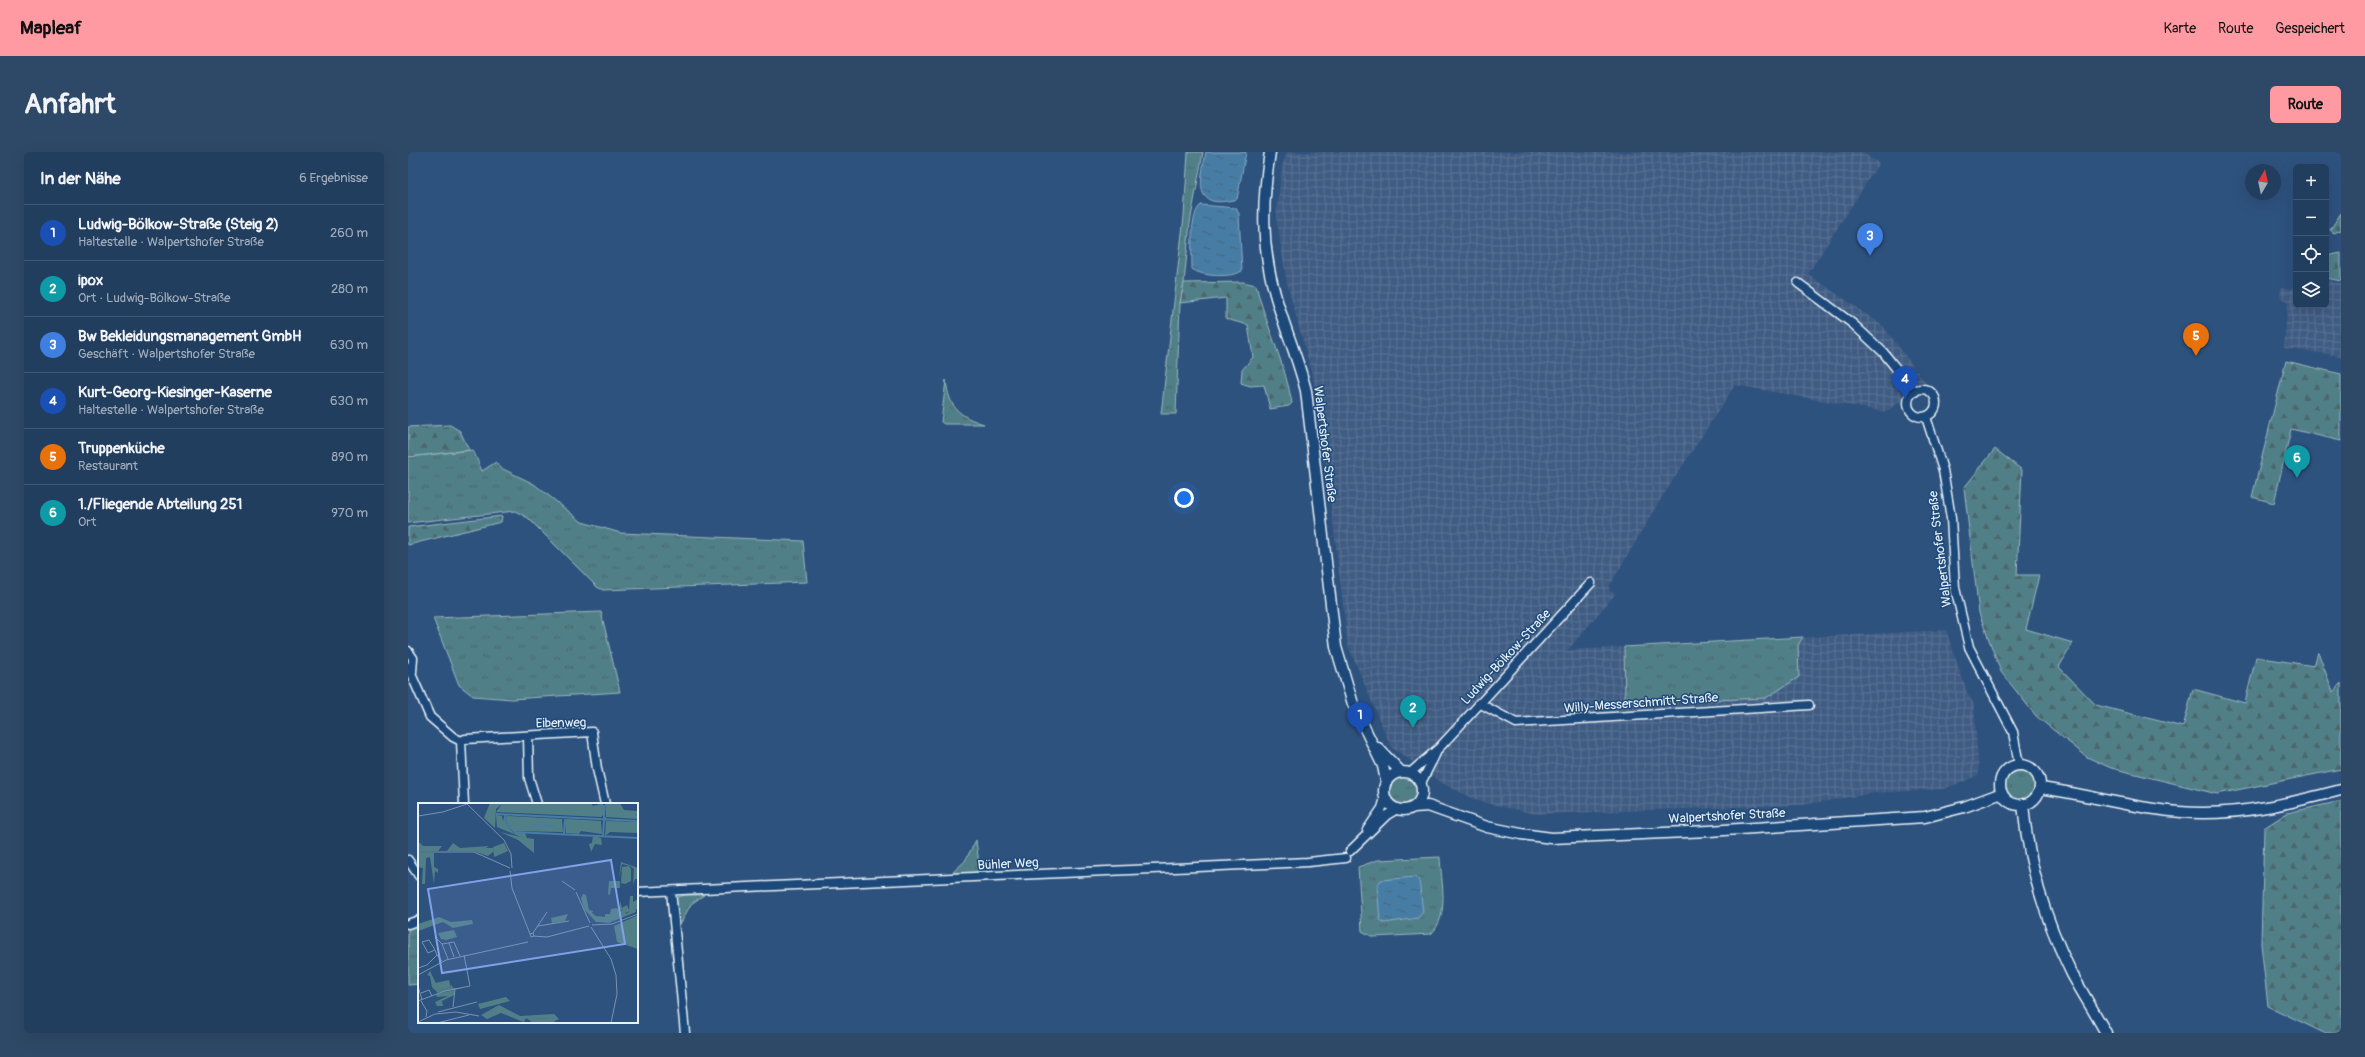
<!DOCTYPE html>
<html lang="de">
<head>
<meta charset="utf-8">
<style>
	body { margin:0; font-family:Pangolin,sans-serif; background:#2e4967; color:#f1f3f6 }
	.controls { position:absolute; right:12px; top:12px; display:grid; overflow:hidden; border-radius:6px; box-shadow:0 4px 16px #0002 }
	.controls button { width:36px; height:36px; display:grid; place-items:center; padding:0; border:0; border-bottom:1px solid #3f5773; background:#223e5e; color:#f1f3f6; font:20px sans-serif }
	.compass { position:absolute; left:1837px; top:12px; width:36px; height:36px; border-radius:50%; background:#223e5e; box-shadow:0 4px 16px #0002; rotate:9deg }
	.you { position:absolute; left:776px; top:346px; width:14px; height:14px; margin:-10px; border:3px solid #fff; border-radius:50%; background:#1a73e8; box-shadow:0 0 0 6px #1a73e833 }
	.badge { display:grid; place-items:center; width:26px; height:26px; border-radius:50%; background:#ff9aa2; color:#fff; font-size:13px; font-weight:700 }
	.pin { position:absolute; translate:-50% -33px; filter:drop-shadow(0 1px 2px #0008) }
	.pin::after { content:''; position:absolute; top:21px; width:14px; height:12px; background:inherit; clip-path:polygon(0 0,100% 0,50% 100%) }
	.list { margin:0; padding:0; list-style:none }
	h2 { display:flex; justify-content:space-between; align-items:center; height:52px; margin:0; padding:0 16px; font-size:17px }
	h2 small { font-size:13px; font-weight:400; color:#a2aebc }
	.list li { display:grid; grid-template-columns:26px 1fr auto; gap:12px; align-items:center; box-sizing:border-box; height:56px; padding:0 16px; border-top:1px solid #3f5773 }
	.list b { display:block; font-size:15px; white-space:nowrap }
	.list p { margin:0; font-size:13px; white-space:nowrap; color:#a2aebc }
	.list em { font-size:13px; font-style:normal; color:#a2aebc }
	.icon { flex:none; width:22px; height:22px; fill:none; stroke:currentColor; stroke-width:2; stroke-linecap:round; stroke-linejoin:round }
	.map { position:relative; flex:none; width:1933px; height:881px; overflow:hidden; border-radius:6px }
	header { display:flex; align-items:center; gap:24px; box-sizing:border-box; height:56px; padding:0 20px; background:#ff9aa2; color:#111 }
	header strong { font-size:19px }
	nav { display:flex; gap:22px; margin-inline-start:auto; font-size:14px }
	.intro { display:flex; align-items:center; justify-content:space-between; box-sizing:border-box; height:96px; padding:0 24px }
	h1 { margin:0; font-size:28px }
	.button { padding:10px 18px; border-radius:6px; background:#ff9aa2; color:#111; font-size:14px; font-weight:700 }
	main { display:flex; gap:24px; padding:0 24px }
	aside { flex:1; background:#223e5e; border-radius:6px; box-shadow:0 4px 16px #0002 }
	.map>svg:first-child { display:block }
	.industrial { fill:url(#industrial-grid) }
	.grass { fill:url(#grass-tufts); stroke:#9cb8c0 }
	.forest { fill:url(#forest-firs); stroke:#9cb8c0 }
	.water { fill:url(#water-ripples); stroke:#87abc6 }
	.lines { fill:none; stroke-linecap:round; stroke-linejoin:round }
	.minor-casing { stroke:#e8f1f8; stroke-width:11 }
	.tertiary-casing { stroke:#e8f1f8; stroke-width:13 }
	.minor { stroke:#1f4a7a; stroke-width:8 }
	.tertiary { stroke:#1f4a7a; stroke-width:10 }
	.labels { text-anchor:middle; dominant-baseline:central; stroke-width:3; stroke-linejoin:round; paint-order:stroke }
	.street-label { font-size:13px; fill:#e8f1f8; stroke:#1f4a7a }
	.inset-river { fill:none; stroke:#477da4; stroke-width:2 }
	.inset-road { fill:none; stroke:#7892af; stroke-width:1 }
	.view { fill:#82a0e8; fill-opacity:0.15; stroke:#82a0e8; stroke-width:2 }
	.inset-edge { fill:none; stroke:#e8f1f8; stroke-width:2 }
</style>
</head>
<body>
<header>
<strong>Mapleaf</strong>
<nav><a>Karte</a><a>Route</a><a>Gespeichert</a></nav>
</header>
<div class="intro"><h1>Anfahrt</h1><a class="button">Route</a></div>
<main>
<aside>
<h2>In der Nähe<small>6 Ergebnisse</small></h2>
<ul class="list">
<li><span class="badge" style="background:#1a4fb4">1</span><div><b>Ludwig-Bölkow-Straße (Steig 2)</b><p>Haltestelle · Walpertshofer Straße</p></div><em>260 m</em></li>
<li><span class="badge" style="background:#0f9aa8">2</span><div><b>ipox</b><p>Ort · Ludwig-Bölkow-Straße</p></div><em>280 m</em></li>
<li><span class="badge" style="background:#3f7fe0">3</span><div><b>Bw Bekleidungsmanagement GmbH</b><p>Geschäft · Walpertshofer Straße</p></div><em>630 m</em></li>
<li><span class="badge" style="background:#1a4fb4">4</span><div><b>Kurt-Georg-Kiesinger-Kaserne</b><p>Haltestelle · Walpertshofer Straße</p></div><em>630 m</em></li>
<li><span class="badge" style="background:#e8710a">5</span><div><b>Truppenküche</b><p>Restaurant</p></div><em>890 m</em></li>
<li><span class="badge" style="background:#0f9aa8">6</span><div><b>1./Fliegende Abteilung 251</b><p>Ort</p></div><em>970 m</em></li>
</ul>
</aside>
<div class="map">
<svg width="1933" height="881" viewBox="0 0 1933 881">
	<defs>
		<pattern id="industrial-grid" width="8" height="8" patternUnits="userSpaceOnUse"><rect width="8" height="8" fill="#405c83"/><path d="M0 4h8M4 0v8" fill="none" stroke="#5c7495"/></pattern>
		<pattern id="grass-tufts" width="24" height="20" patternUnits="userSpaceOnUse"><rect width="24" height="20" fill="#517f88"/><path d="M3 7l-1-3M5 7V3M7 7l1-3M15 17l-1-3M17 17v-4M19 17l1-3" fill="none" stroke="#4c666c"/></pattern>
		<pattern id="forest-firs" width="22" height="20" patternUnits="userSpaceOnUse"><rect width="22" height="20" fill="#517f88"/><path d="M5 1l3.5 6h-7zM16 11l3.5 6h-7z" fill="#4c666c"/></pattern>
		<pattern id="water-ripples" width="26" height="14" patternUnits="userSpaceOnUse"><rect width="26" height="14" fill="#477da4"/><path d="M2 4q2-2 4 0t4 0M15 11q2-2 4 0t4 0" fill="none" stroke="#47657c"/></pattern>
	</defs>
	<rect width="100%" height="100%" fill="#2e527e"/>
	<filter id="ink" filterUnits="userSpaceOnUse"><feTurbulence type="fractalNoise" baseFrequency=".025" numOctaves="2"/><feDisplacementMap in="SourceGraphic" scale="8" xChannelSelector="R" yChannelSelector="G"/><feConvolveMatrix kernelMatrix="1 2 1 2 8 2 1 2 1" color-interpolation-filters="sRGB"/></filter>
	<g filter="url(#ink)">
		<path class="industrial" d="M879,0H1453L1471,11L1400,122L1475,174L1517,230L1478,260L1327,233L1249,353L1201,435L1202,440L1208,441L1160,498L1538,478L1560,543L1566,552L1571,623L1536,637L1466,641L1394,653L1127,662L1070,649L1039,634L983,595L940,493L911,256L905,225L879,131L868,64L874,15Z
			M1887,124L1888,153H1918V128L1933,131V204L1876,196L1880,149L1872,146L1873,135L1885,137Z"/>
		<path class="grass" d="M780,0H795L782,71L776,131L772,151L768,262H753L776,64Z
			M538,228C541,255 550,264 576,272H536L533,270Z
			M65,298L74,319L88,310L93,316L126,332L174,370L213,381L395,389L399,430L195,438L189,435L120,366L107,359L0,371V305Z
			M193,460L212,540L104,547L65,544L51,533L25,466Z
			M1395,485L1390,493L1391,525L1358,546L1217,551L1216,495Z
			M1597 634a15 15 0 1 1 30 0a15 15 0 1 1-30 0Z
			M980 638a15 15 0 1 1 30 0a15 15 0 1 1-30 0Z
			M568,688L572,720L570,723L543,722L557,709Z
			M1032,705C1033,729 1042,764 1023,782L965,785L954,779L950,715L970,708Z
			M277,743H296L283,752L269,778L267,746Z
			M11,771V832L0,833V776Z"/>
		<path class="forest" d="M1933,61V78L1926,81L1922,78Z
			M1933,101V129L1918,126V104Z
			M835,130L848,133C858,174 877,211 884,251L881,254L862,257L856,233L842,234L833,231L834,218L845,205L840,173L818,167V146L772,151L776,131Z
			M1878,209L1933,222V289L1883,277L1866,351L1844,345Z
			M42,273L52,279L61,298L0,305V275Z
			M1587,297L1614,318L1609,423H1631L1618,477L1665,491L1651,515L1688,553L1775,575L1785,537L1837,551L1848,505L1906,514L1910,500L1925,540L1933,531V617L1809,642L1703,616L1679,605L1628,564L1593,520L1571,461L1556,336Z
			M94,364L93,370L0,393V375Z
			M1933,649V881H1916L1860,854L1853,792L1856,676L1879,661Z"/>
		<path class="water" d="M798,0H838L829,47C784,59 792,30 798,0Z
			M793,53L828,56L831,62L834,119C823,126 794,125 784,117C784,102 781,62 793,53Z
			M1007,725L1011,728L1015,760L1010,766L976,771L972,768L969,733L973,728Z"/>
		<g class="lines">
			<defs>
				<path id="minor" d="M1390,131L1445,172L1475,200L1507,240
					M1500 251a14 14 0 1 1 28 0a14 14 0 1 1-28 0Z
					M1518,265L1535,318L1543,366L1547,436L1561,495L1605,580L1611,613
					M0,499L5,506L4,520
					M0,515L22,565L45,585L53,589L56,652
					M1071,551L1108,571L1401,553
					M120,584L121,626L129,652
					M53,589L57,587L184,580L189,617L197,652
					M1002,621L1031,596L1183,431
					M1013,631L1028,601
					M959,678L974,656L977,646
					M942,699L979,663L989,657
					M0,708L11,724
					M263,739L277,881
					M229,740L900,710L938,706
					M0,772L11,768"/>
				<path id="tertiary" d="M862,0C854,50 853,93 867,142C876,175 890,206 898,239L928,495L945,552L975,614L978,629
					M970,596L992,619
					M1592 633a20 20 0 1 1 40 0a20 20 0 1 1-40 0Z
					M976 639a19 19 0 1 1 38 0a19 19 0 1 1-38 0Z
					M1632,636C1686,643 1740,661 1795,661C1842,661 1887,650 1933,638
					M1615,652C1620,711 1638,770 1664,822C1675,842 1687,861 1698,881
					M1006,655L1020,654L1079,675L1113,682L1144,686L1301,679L1517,665L1556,655L1594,641"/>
			</defs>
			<use href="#minor" class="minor-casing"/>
			<use href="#tertiary" class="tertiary-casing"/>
			<use href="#minor" class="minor"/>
			<use href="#tertiary" class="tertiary"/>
		</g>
	</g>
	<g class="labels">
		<g class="street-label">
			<text transform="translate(917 292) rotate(83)">Walpertshofer Straße</text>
			<text transform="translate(1532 397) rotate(-97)">Walpertshofer Straße</text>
			<text transform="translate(1098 505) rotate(-47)">Ludwig-Bölkow-Straße</text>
			<text transform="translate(1233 551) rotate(-4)">Willy-Messerschmitt-Straße</text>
			<text transform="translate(153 571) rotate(-1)">Eibenweg</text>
			<text transform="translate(1319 664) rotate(-3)">Walpertshofer Straße</text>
			<text transform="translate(600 712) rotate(-3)">Bühler Weg</text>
		</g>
	</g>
	<g transform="translate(10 651)">
		<rect width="220" height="220" fill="#2e527e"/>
		<path d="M72,0H173L175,3L185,0V12L183,14L78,9L84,1L78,6L77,25L66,15ZM187,0H202L206,7L220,8V16L188,14ZM78,12L84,13L85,18L96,30H107L109,35L116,36V50L100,37L82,29L103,34L79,24ZM89,13L144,16L145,29L96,28L87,17ZM149,16L183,18L184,31L163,28L161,31L148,30L147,18ZM188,18L220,19V30L192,29L187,33ZM175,33L183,35L184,42L177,41L173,49L171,41L174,40ZM0,50H16V64L20,66V70L17,68L16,81L12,54L8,55L7,81H4L5,65L0,64ZM212,93H215V99L220,96V109L218,106L207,110L202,106V98L204,105L209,102L211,107ZM150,111L147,118L134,120L133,115ZM21,114L33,119L54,117L55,121L35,125L25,119L0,128V121ZM36,127L39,134L28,137L23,136L20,130ZM31,177L33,185L21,187L17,180ZM36,187V192L24,198L25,203H19L17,199L30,193L19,194L18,191ZM88,194L92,198L62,206L60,201ZM131,215L136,216L137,220H103L113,219L114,216Z" fill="#517f88"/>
		<path d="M0,38L5,43H24L20,48H0ZM35,40L42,45L71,43L68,45H75L76,48L70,53L55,48H29ZM203,59L220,65V76H217L215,82L216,66L212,63L204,61L201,76ZM191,78H202V85H193L192,92L190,91ZM165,91L168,92L171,107L175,108L174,110L178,113L187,114V111H192L193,106L199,105L201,108L207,107L208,111L217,104L218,109L191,120L178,119L166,106L163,95ZM220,112V146L199,139L196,123ZM12,168L21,187L33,185V181L35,185H45L20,190L14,184L12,173L9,172ZM81,202L102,213L136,211L141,216L137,218L131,215L114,216V219L108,215L106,219L103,218L83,210L69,216L63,212Z" fill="#517f88"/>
		<path d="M86,40L90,48L76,54L75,44ZM211,63L213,66V78L207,81L203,80L204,64Z" fill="#517f88"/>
		<path class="inset-river" d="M78,11L220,18M88,11L86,18L97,29L220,35M114,22L137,23M146,31L147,16M185,33L186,18L188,16L186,14V2"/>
		<path class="inset-road" d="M48,0L86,37L93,51L94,65M0,13L25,9L49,1M0,49H56L92,65M92,68L94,85L112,131M144,78L157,87M158,89L172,120M174,122L194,121L220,111M120,123L151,118M173,124L193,156L198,172L199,191L193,220M115,130L129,109M115,130L116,133L113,134L112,131ZM115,133L129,134L171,123M18,136L17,134L24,141L30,156M31,140L36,154M24,141L36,139L42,153M17,147L10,150L4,139L11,137L17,147L19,152M0,165L9,162L19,152L24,158M0,172L28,157L110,139M0,183L4,197M3,190L11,187L14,193M0,198L27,188L52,183L46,152M3,198L9,208L8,214M35,204L37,186M20,209L59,199M0,219L17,211L38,209L61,213M19,220L51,212"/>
		<path class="view" d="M193,57L207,141L24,170L10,86Z"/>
		<rect width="220" height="220" class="inset-edge"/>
	</g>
</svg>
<div class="controls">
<button>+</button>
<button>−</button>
<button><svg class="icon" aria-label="locate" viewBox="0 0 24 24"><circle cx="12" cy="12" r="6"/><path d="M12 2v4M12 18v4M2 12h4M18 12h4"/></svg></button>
<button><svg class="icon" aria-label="layers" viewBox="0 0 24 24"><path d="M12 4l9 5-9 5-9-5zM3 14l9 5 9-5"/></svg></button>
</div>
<svg class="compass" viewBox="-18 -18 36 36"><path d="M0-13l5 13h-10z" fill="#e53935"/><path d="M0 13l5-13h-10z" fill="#a2aebc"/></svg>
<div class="you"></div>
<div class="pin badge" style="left:952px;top:583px;background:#1a4fb4">1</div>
<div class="pin badge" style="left:1005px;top:576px;background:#0f9aa8">2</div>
<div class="pin badge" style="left:1462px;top:104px;background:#3f7fe0">3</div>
<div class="pin badge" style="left:1497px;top:247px;background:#1a4fb4">4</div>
<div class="pin badge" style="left:1788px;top:204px;background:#e8710a">5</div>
<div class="pin badge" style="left:1889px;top:326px;background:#0f9aa8">6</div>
</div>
</main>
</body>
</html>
